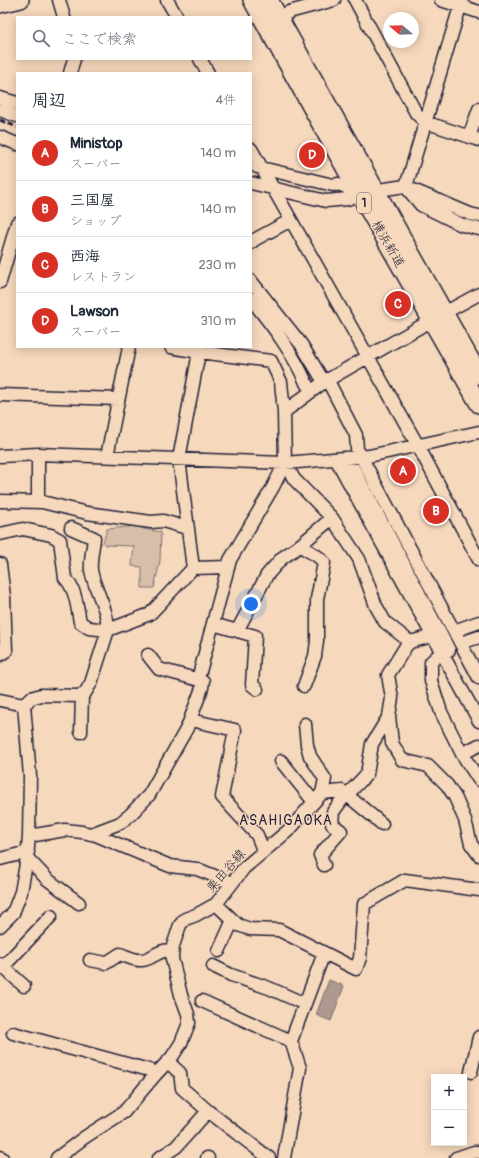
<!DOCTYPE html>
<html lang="ja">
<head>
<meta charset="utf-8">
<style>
	body { margin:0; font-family:Pangolin,"Klee One",sans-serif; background:#f2f2f3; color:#1f2937 }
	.controls { position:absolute; right:12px; bottom:12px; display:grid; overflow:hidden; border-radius:0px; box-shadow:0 2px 10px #0003 }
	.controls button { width:36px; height:36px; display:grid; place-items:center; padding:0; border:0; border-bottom:1px solid #e0e1e3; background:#fff; color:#1f2937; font:20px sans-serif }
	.compass { position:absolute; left:383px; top:12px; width:36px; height:36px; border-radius:50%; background:#fff; box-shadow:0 2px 10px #0003; rotate:289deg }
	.you { position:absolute; left:251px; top:604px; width:14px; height:14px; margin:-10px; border:3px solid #fff; border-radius:50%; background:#1a73e8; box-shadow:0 0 0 6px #1a73e833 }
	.badge { display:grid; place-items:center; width:26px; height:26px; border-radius:50%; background:#d93025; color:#fff; font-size:13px; font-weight:700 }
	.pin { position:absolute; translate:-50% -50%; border:2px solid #fff; box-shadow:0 1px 4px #0006 }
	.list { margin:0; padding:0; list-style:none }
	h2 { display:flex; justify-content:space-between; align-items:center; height:52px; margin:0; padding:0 16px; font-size:17px }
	h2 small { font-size:13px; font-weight:400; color:#747a83 }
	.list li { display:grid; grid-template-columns:26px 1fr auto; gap:12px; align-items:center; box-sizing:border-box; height:56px; padding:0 16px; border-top:1px solid #e0e1e3 }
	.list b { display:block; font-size:15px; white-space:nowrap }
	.list p { margin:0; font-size:13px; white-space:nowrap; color:#747a83 }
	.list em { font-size:13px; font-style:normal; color:#747a83 }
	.icon { flex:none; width:22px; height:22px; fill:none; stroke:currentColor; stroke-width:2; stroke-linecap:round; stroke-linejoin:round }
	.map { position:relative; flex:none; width:479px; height:1158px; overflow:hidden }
	.search { position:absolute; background:#fff; box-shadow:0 2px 10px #0003; left:16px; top:16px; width:236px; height:44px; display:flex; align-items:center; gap:10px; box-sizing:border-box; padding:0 14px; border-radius:0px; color:#747a83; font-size:15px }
	.panel { position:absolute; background:#fff; box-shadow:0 2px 10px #0003; left:16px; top:72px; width:236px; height:276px; border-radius:0px }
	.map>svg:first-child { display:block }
	.green { fill:#d7bea9; stroke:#7c7072 }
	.water { fill:#ad9990; stroke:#75696e }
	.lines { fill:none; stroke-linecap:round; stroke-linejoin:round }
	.minor-casing { stroke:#22223b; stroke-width:15 }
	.major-casing { stroke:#22223b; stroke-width:18 }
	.highway-casing { stroke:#22223b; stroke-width:20 }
	.minor { stroke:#f6d8bc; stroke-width:12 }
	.major { stroke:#f6d8bc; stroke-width:15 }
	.highway { stroke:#f6d8bc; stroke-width:17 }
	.rail { stroke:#22223b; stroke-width:3; stroke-dasharray:6 3; stroke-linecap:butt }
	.labels { text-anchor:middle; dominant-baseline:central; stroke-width:3; stroke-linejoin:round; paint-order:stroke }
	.shield { fill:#f6d8bc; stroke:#625962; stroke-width:1 }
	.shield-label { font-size:12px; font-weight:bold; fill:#22223b }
	.street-label { font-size:13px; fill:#22223b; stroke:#f6d8bc }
	.neighbourhood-label { font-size:14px; letter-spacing:1px; fill:#22223b; stroke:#f6d8bc }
</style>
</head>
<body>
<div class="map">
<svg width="479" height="1158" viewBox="0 0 479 1158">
	<rect width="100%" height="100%" fill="#f6d8bc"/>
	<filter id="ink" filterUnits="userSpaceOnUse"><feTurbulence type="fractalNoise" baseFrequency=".025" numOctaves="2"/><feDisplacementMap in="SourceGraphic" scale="8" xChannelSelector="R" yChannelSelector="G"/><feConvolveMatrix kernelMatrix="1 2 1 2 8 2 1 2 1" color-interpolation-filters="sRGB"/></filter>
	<g filter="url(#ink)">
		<path class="green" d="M137,526L144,529L161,532L160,561L154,588H142V567L132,566L134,546L105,545L103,543L107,529Z"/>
		<path class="water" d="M329,980L344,986L331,1021L316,1015Z"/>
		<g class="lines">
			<defs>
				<path id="minor" d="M59,0L64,17
					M167,0L177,17
					M355,0L416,113L425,122L479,140
					M441,0L479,12
					M279,18L289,12L334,0
					M200,59L208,73
					M70,73L74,59
					M0,98L17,103
					M0,110L17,116
					M0,137L17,144
					M469,137L479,109
					M251,149L417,444L479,560
					M257,167L333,185L339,184L359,193
					M251,183L326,201L348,199L359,193L405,186L408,180L462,0
					M405,186L421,205L462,225L479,229
					M406,187L470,214L479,216
					M251,243L254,240L291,220
					M251,281L301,344L324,382
					M0,282L17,223
					M251,299C272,325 294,354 307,385
					M444,313L479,294
					M171,347L199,352L271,361L281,382L284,412L285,463L273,487L230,560L198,679
					M327,379L356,435L357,449L479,678
					M0,395L118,399
					M284,412L324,382L432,320
					M38,454V502
					M0,456L38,454L285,463L369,456L479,432
					M107,456L129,347
					M348,458L449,650
					M336,459L479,721
					M285,463L294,479L332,518L359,559L376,606L385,622L410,642
					M0,501L42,502L87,513L151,522L163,521L187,528
					M0,534L23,529L51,535L60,540L65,578C76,589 77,607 80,622L89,628L108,630C108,608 94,590 91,570C90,560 93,548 94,538L71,528
					M300,545C307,552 319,554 324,563L317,599V641L315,656L304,686
					M0,564L4,597L6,651L0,655
					M193,568L179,459L200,347
					M213,624L255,636L252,685L257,689
					M237,631L267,575L282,558L298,547L332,518
					M454,631L479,622
					M461,643L479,637
					M442,652L431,662V681L441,712L462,754L479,780
					M0,700L24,705
					M389,716L392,743L402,760L428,766L447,785L455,797L465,820L471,844L479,855
					M191,720L235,730L222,797L257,835L263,850
					M305,724L307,745L310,756L325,779L322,793
					M81,732L82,695
					M462,754L479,745
					M281,761L314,802
					M347,795L382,824
					M91,834L120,823L130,815L149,795L187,728L202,688L203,681L159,669L148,655
					M29,836L65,830L82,832L96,835L170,866L197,869L232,883
					M27,858L47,879L79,903
					M0,859L28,852
					M324,865L320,855L341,831L332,824L333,812L346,794
					M216,904L238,925L250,929L279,930L356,969L360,958L364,904L405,880L479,890
					M0,926L13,913L21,892L27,858L29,836L30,776L24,705L31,698L41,695L79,696L85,693L91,683L108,630L150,614L193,568L228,567
					M219,951L233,920
					M90,960L106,963L120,954C126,956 135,961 142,960C153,959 158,949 172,950
					M0,964L24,986
					M213,966L231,975L269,988L305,1004
					M3,967L51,916
					M202,1001L291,1041
					M13,1033L149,1070L156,1074
					M168,1062L180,1073L182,1088L208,1111L269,1158
					M471,1072L479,1037
					M0,1157L2,1158
					M57,1158L85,1137L124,1112L156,1074L172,1057L181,1043L189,1023L188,1014L181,995L172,959L173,946L180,925L185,919L196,915L216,904L244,868L290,829L322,793L342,791L347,795L367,774L372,744L389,716L392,698L388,675L406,646L410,642L432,636
					M159,1158L176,1147L208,1111
					M207,1158H208
					M284,1158L300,1068L291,1041L324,953
					M456,1158L474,1152H479"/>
				<path id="major" d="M0,5L21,0"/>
				<path id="highway" d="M252,0L359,193L479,404
					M269,0L479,375"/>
			</defs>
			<use href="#minor" class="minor-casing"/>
			<use href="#major" class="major-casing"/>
			<use href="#highway" class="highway-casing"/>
			<use href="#minor" class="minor"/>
			<use href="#major" class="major"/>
			<use href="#highway" class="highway"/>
			<path class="rail" d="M0,120L17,127"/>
		</g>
	</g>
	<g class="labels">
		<rect class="shield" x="357" y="193" width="14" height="20" rx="3"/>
		<g class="shield-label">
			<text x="364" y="203">1</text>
		</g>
		<g class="street-label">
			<text transform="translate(388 244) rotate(60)">横浜新道</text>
			<text transform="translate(226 871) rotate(-49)">栗田谷線</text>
		</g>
		<g class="neighbourhood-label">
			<text x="286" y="820">ASAHIGAOKA</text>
		</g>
	</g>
</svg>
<div class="controls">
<button>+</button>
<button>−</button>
</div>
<svg class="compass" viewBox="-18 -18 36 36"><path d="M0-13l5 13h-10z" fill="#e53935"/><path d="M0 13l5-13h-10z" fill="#747a83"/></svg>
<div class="you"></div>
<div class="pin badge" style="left:403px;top:471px">A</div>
<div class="pin badge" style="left:436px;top:511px">B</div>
<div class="pin badge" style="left:398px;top:304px">C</div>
<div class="pin badge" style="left:312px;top:155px">D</div>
<div class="search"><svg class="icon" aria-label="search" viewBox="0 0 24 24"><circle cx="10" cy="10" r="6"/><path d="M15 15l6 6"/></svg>ここで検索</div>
<section class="panel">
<h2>周辺<small>4件</small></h2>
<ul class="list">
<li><span class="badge">A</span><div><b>Ministop</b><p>スーパー</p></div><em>140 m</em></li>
<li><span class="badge">B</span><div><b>三国屋</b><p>ショップ</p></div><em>140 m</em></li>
<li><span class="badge">C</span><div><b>西海</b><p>レストラン</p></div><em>230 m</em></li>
<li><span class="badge">D</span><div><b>Lawson</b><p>スーパー</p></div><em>310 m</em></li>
</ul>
</section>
</div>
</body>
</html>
